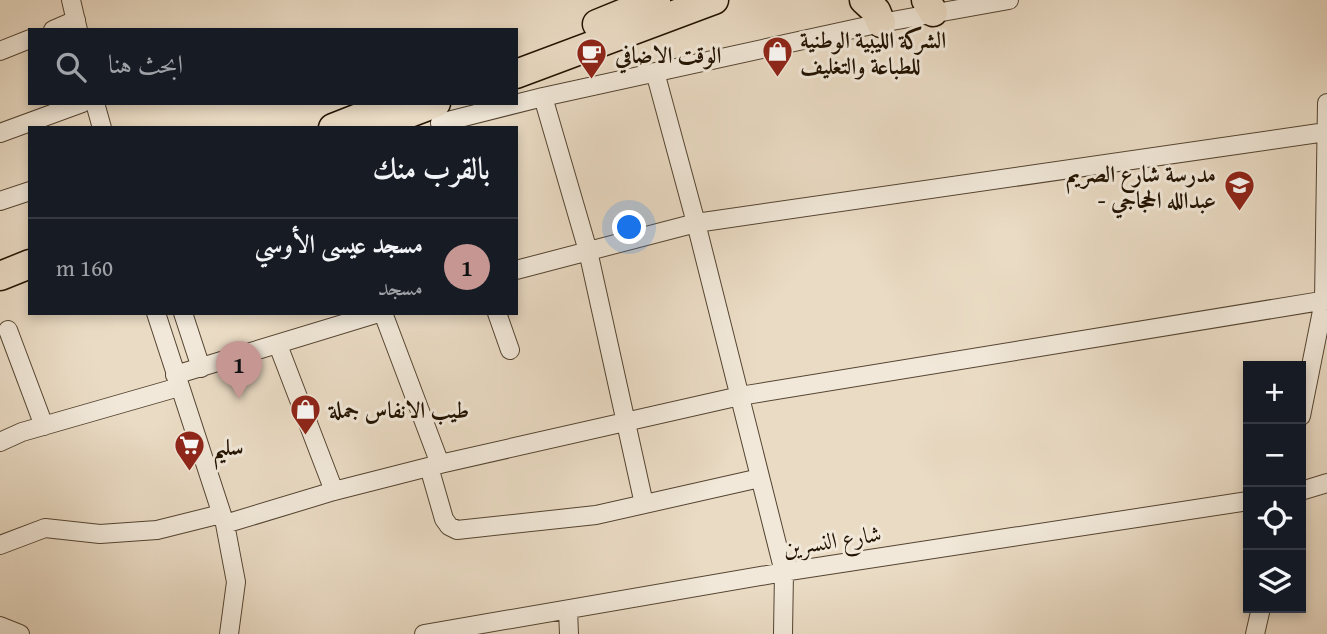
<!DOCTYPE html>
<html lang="ar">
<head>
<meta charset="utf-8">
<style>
	body { margin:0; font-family:"Gentium Book Plus",Amiri,serif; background:#20242c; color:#f1f3f6; direction:rtl }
	.controls { position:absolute; right:21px; bottom:21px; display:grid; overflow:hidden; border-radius:0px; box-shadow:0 4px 10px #0003 }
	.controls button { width:63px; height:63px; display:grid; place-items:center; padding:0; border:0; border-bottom:2px solid #363941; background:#171b24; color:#f1f3f6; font:35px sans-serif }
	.you { position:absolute; left:630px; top:228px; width:24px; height:24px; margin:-18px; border:5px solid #fff; border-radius:50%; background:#1a73e8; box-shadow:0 0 0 10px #1a73e833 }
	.badge { display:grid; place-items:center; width:46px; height:46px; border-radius:50%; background:#c59692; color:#111; font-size:23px; font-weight:700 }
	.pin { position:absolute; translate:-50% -58px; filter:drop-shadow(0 2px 4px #0008) }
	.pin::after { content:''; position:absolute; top:37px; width:24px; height:21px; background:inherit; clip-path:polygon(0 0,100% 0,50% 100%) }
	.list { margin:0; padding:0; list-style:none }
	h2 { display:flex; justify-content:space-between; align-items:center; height:91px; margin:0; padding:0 28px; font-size:30px }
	h2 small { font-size:23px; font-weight:400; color:#9ea1a6 }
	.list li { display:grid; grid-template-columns:46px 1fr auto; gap:21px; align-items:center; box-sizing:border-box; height:98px; padding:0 28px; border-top:2px solid #363941 }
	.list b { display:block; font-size:26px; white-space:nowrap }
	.list p { margin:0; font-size:23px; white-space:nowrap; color:#9ea1a6 }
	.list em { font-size:23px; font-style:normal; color:#9ea1a6 }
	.icon { flex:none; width:38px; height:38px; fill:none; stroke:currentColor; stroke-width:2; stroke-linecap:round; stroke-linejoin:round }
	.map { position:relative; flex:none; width:1327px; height:634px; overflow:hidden; direction:ltr }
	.search { position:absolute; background:#171b24; box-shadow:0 4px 10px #0003; left:28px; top:28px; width:490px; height:77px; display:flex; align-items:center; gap:18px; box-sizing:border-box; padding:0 24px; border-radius:0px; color:#9ea1a6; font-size:26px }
	.panel { position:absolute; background:#171b24; box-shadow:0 4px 10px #0003; left:28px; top:126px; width:490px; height:189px; border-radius:0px; direction:rtl }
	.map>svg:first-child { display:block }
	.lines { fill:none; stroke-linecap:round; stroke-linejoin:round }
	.minor-casing { stroke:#544431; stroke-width:20 }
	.trunk-casing { stroke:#221200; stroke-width:31 }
	.minor { stroke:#f1e8d9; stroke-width:18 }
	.trunk { stroke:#eadbc4; stroke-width:28 }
	.labels { text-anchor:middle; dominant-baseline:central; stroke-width:6; stroke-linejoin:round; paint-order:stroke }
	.poi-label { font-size:23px; font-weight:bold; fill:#221200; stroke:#f1e8d9; text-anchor:start }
	.street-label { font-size:23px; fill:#221200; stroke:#f1e8d9 }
</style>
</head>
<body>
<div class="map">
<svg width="1327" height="634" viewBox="0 0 1327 634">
	<rect width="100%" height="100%" fill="#eadbc4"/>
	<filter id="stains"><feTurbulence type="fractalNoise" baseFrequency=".00286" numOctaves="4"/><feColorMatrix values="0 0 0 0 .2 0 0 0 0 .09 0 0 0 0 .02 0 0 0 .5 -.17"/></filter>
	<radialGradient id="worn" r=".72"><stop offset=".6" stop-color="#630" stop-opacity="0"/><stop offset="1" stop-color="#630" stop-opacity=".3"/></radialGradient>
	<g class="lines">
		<defs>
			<path id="minor" d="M71,0L78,30
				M53,30L76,20
				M0,51L30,39
				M655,72L696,223L784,572L783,634
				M543,97L588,251L644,504
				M95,103L102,128
				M440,123L543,97L881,23L1009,0
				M0,133L82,103
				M0,201L30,191
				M516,270L696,223L1326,132
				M156,313L225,524L236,582L229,634
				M183,313L201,368
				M383,313L440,464
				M497,313L510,350
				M8,330L44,426
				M278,345L334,491
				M175,375L379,313
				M1301,416L1324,301L1327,103
				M0,442L22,432L179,387
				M429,467L444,519L449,526L457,530L596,515L760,478
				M1301,491L1327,483
				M225,524L334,491L440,464L740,396L1327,300
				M0,545L45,528L100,534L157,530L221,514
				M568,610L569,634
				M0,626L20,634
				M424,634L784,572L1248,501
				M1255,634L1261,608"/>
			<path id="trunk" d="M864,0L876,11L881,23
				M926,0L933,12
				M597,24L656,0
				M516,74L714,0
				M333,128L389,106
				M370,128L436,103
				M0,276L30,264"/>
		</defs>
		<use href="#minor" class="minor-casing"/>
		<use href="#trunk" class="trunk-casing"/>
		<use href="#minor" class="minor"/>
		<use href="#trunk" class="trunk"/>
	</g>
	<defs>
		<symbol id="shop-pin" viewBox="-11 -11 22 30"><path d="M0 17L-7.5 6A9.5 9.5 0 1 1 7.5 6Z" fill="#8f2418" stroke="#f1e8d9"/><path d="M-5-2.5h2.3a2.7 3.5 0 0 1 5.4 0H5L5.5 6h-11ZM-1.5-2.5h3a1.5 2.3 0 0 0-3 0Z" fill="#fff"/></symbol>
		<symbol id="cafe-pin" viewBox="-11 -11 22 30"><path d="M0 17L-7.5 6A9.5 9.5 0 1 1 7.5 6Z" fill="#8f2418" stroke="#f1e8d9"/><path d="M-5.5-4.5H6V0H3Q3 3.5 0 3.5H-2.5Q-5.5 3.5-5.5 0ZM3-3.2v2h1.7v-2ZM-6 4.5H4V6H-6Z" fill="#fff"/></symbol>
		<symbol id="school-pin" viewBox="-11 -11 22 30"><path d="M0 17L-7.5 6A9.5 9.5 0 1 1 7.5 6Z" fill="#8f2418" stroke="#f1e8d9"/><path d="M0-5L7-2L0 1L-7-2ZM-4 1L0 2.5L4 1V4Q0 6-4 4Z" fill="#fff"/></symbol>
		<symbol id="supermarket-pin" viewBox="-11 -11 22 30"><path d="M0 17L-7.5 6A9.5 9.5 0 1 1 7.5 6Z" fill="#8f2418" stroke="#f1e8d9"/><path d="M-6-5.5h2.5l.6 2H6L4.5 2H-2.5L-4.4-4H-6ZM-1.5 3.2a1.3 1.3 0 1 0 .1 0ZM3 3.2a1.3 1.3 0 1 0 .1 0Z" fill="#fff"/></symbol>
	</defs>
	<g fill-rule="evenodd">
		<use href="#shop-pin" x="760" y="34" width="35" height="47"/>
		<use href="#cafe-pin" x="574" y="36" width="35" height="47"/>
		<use href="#school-pin" x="1222" y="168" width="35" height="47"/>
		<use href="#shop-pin" x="288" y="392" width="35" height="47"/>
		<use href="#supermarket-pin" x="172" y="428" width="35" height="47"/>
	</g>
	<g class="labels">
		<g class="poi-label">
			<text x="800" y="39">الشركة الليبية الوطنية<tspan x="800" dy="26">للطباعة والتغليف</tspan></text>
			<text x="615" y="54">الوقت الاضافي</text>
			<text x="1216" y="173" text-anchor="end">مدرسة شارع الصريم<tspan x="1216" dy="26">- عبدالله الحجاجي</tspan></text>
			<text x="329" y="409">طيب الانفاس جملة</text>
			<text x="213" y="446">سليم</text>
		</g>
		<g class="street-label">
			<text transform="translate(832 540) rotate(-9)">شارع النسرين</text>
		</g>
	</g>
	<rect width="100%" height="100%" filter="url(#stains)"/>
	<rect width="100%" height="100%" fill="url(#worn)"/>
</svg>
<div class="controls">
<button>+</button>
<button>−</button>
<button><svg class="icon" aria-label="locate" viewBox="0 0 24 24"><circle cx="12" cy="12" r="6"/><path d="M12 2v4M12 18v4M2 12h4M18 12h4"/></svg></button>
<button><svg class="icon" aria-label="layers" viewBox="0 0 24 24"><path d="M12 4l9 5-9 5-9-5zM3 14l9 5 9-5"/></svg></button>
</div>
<div class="you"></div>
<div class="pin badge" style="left:239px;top:399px">1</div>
<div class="search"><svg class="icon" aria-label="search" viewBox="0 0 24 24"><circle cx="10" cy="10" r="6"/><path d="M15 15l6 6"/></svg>ابحث هنا</div>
<section class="panel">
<h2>بالقرب منك<small></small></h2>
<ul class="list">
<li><span class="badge">1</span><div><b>مسجد عيسى الأوسي</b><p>مسجد</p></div><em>160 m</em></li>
</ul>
</section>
</div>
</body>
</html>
